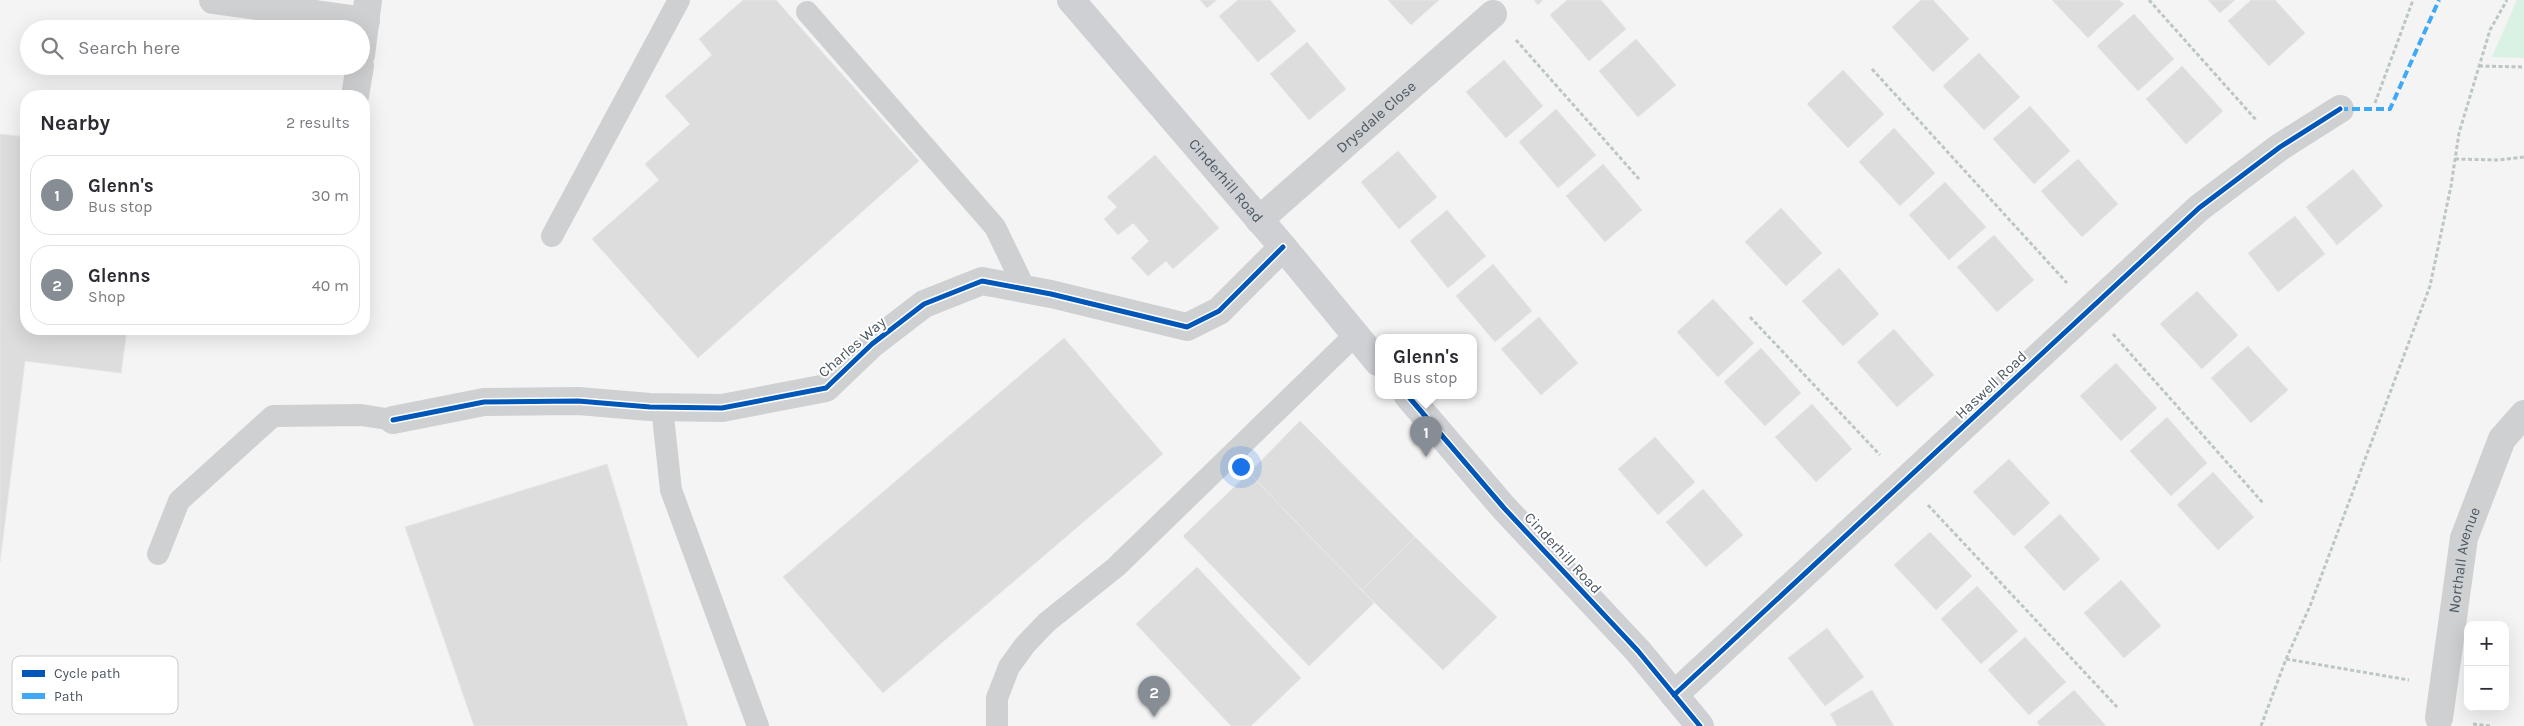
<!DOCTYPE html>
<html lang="en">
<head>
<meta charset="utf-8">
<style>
	body { margin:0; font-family:Karla,sans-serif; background:#f7f7f7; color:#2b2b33 }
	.controls { position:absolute; right:15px; bottom:15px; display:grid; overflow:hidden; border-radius:10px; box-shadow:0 5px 20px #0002 }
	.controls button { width:45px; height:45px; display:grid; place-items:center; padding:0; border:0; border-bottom:1px solid #e1e1e2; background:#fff; color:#2b2b33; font:25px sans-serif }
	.you { position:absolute; left:1240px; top:466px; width:18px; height:18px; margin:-12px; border:4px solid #fff; border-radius:50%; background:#1a73e8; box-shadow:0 0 0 8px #1a73e833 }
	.badge { display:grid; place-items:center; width:32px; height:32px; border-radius:50%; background:#868d94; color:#fff; font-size:16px; font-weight:700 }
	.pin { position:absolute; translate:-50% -41px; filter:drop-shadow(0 1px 2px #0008) }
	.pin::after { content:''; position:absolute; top:26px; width:18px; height:15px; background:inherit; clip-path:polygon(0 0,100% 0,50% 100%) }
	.popup { position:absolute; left:1375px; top:334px; width:102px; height:65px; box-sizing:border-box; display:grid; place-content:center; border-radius:10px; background:#fff; filter:drop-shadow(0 1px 4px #0005); font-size:16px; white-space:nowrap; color:#7c7c81 }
	.popup b { font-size:19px; color:#2b2b33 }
	.popup::after { content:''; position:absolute; left:50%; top:100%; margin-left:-10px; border:10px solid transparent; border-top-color:#fff }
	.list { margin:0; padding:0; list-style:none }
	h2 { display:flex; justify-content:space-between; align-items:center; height:65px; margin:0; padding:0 20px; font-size:21px }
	h2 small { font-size:16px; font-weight:400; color:#7c7c81 }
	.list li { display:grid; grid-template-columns:32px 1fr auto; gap:15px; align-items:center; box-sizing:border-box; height:80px; margin:0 10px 10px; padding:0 10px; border:1px solid #e1e1e2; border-radius:20px }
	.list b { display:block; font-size:19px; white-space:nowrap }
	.list p { margin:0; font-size:16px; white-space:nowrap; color:#7c7c81 }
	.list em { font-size:16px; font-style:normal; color:#7c7c81 }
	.icon { flex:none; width:28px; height:28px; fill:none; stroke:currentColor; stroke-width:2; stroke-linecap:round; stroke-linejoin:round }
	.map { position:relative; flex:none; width:2524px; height:726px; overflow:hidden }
	.search { position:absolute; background:#fff; box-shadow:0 5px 20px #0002; left:20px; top:20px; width:350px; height:55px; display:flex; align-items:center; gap:12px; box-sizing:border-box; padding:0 18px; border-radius:28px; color:#7c7c81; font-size:19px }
	.panel { position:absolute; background:#fff; box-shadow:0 5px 20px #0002; left:20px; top:90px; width:350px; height:245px; border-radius:20px }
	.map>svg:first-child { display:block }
	.green { fill:#d9f2e3 }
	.building { fill:#ddddde; stroke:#e5e6e7 }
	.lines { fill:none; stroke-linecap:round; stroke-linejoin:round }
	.path { stroke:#bcc7c4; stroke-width:3; stroke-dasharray:4 2.5; stroke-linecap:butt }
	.lane { stroke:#ced0d2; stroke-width:22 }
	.street { stroke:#ced0d2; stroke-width:28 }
	.secondary { stroke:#ced0d4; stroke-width:28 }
	.quiet { stroke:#3fa9f5; stroke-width:4; stroke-dasharray:8 4; stroke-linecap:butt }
	.cycleway-casing { stroke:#fff; stroke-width:8 }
	.cycleway { stroke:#0057b8; stroke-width:5 }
	.labels { text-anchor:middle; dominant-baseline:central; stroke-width:4; stroke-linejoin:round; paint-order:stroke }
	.street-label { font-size:15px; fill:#4a5661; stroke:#fff }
	.key { fill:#fff; stroke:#c9ccd0; stroke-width:1 }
	.key-label { font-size:14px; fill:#4a5661 }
</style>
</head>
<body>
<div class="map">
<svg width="2524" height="726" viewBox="0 0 2524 726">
	<rect width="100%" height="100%" fill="#f4f4f4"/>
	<path class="green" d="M2517,0H2524V58L2492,57Z"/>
	<path class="building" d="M743,0H776L919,161L698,358L592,239L659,180L645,164L690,124L665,96L712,55L699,39Z
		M1200,0H1217L1207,8Z
		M1238,0H1270L1296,31L1258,62L1219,16Z
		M1388,0H1439L1411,25Z
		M1534,0H1543L1538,5Z
		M1567,0H1601L1626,29L1589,61L1550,15Z
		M1921,0H1933L1969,39L1933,72L1892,27Z
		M2052,0H2119L2124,4L2088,38Z
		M2208,0H2235L2220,13Z
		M2251,0H2275L2305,33L2269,66L2228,21Z
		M2134,14L2174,59L2138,91L2097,46Z
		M1636,39L1676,85L1638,117L1599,71Z
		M1307,42L1346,89L1309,120L1270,74Z
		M1979,53L2020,97L1984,130L1943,86Z
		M1504,60L1543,106L1506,138L1466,92Z
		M2182,66L2223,111L2186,144L2146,99Z
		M1843,70L1884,114L1848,148L1807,104Z
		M2030,106L2070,151L2034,184L1993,139Z
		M1556,109L1596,155L1558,188L1519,142Z
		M1894,128L1935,173L1900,206L1859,162Z
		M0,134L26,137V329H127L121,373L25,361L0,562Z
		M1398,151L1437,197L1399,229L1361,182Z
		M1155,155L1219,228L1173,269L1166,261L1148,276L1131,258L1149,241L1133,223L1118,235L1104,219L1117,207L1107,197Z
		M2078,159L2118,204L2082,237L2041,191Z
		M1603,164L1642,210L1605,242L1566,196Z
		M2353,169L2383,206L2337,245L2306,207Z
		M1945,182L1986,227L1949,260L1909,215Z
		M1781,208L1822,253L1786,286L1745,242Z
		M1447,210L1486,256L1448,288L1410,241Z
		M2295,216L2325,254L2278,292L2248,253Z
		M1994,235L2034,280L1997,312L1957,267Z
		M1493,264L1532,311L1495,342L1456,296Z
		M1839,268L1879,314L1843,346L1802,301Z
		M2197,291L2238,335L2202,369L2160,324Z
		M1713,299L1754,343L1718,377L1677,332Z
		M1539,317L1578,363L1541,395L1501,349Z
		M1894,329L1934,375L1897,407L1857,362Z
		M1064,338L1163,454L883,693L783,577Z
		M2248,346L2288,390L2251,423L2211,378Z
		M1761,348L1801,393L1765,426L1724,382Z
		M2116,363L2157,408L2121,441L2080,396Z
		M1812,404L1852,449L1816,482L1775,437Z
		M2167,417L2207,463L2171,496L2130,451Z
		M1300,421L1415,537L1362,590L1249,473Z
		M1655,437L1695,482L1658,515L1618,469Z
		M2009,459L2050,503L2014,536L1973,492Z
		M607,464L688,726H474L405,527Z
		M2213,472L2254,517L2218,550L2177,505Z
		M1249,473L1374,603L1309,666L1183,536Z
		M1703,489L1743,535L1706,567L1666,522Z
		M2060,514L2100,559L2064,591L2024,547Z
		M1930,532L1972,576L1936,610L1894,565Z
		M1415,537L1497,617L1443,670L1362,590Z
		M1197,567L1301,678L1251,726H1231L1136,624Z
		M2121,580L2161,626L2124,658L2084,613Z
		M1977,586L2018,631L1981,664L1941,619Z
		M1827,628L1864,677L1825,706L1788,658Z
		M2025,637L2066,682L2029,715L1988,670Z
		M1872,690L1894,726H1837L1830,714Z
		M2074,690L2106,726H2040L2037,722Z"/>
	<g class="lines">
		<path class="path" d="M2149,0L2257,121
			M1516,40L1639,179
			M2479,66L2524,67
			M1872,69L2067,283
			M2375,103L2413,0
			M2455,159L2498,160L2524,157
			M1750,317L1880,455
			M2113,334L2263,503
			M1928,505L2117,707
			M2286,659L2409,680
			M2473,724L2490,726
			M2261,726L2286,659L2310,606L2430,286L2451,186L2459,133L2490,30L2507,0"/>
		<path class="lane" d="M807,12L995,227L1025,289
			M552,236L679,0
			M662,407L671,490L758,726
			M158,554L179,501L273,416L361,415L393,420
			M997,726V698L1009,667L1025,645L1047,622L1116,567L1354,336"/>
		<g class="street">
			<path d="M213,0L366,21"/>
			<path d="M361,55L368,0"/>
			<path d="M355,96L360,66"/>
			<path id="s1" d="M1259,220L1493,14"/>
			<path d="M393,420L484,402L578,401L650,407L722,408L826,388L872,344L924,304L982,281L1051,294L1187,327L1219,311L1283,247"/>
			<path d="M1674,695L2199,208L2280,147L2340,109"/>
			<path id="s2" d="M2439,718L2464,538L2502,439L2524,414"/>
		</g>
		<g class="secondary">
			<path id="s3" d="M1071,0L1283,247L1378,362"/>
			<path d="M1408,396L1504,508L1638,651L1700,726"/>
		</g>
		<path class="quiet" d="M2340,109H2390L2439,0"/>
		<defs>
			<path id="cycleway" d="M1408,396L1504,508L1638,651L1700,726
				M393,420L484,402L578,401L650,407L722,408L826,388L872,344L924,304L982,281L1051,294L1187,327L1219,311L1283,247
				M1674,695L2199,208L2280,147L2340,109"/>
		</defs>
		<use href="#cycleway" class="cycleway-casing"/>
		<use href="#cycleway" class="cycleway"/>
	</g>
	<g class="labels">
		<g class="street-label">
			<text stroke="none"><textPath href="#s1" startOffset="156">Drysdale Close</textPath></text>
			<text stroke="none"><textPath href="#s3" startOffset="238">Cinderhill Road</textPath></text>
			<text transform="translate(852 347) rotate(-41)">Charles Way</text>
			<text transform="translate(1991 385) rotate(-43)">Haswell Road</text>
			<text transform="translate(1563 553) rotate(47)">Cinderhill Road</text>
			<text stroke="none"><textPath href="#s2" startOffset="160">Northall Avenue</textPath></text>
		</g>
	</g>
	<rect x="12" y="656" width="166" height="58" rx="8" class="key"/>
	<rect x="22" y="670" width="23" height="7" fill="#0057b8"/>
	<rect x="22" y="693" width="23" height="6" fill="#3fa9f5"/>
	<g class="key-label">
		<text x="54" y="678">Cycle path</text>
		<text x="54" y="701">Path</text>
	</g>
</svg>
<div class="controls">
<button>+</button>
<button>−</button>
</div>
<div class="you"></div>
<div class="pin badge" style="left:1426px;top:457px">1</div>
<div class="popup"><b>Glenn's</b>Bus stop</div>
<div class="pin badge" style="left:1154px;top:717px">2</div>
<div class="search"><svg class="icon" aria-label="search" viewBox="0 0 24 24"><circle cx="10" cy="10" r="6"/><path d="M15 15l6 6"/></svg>Search here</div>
<section class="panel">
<h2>Nearby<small>2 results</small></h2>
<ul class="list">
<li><span class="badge">1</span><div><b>Glenn's</b><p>Bus stop</p></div><em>30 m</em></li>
<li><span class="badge">2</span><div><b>Glenns</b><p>Shop</p></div><em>40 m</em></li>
</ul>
</section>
</div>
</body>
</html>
